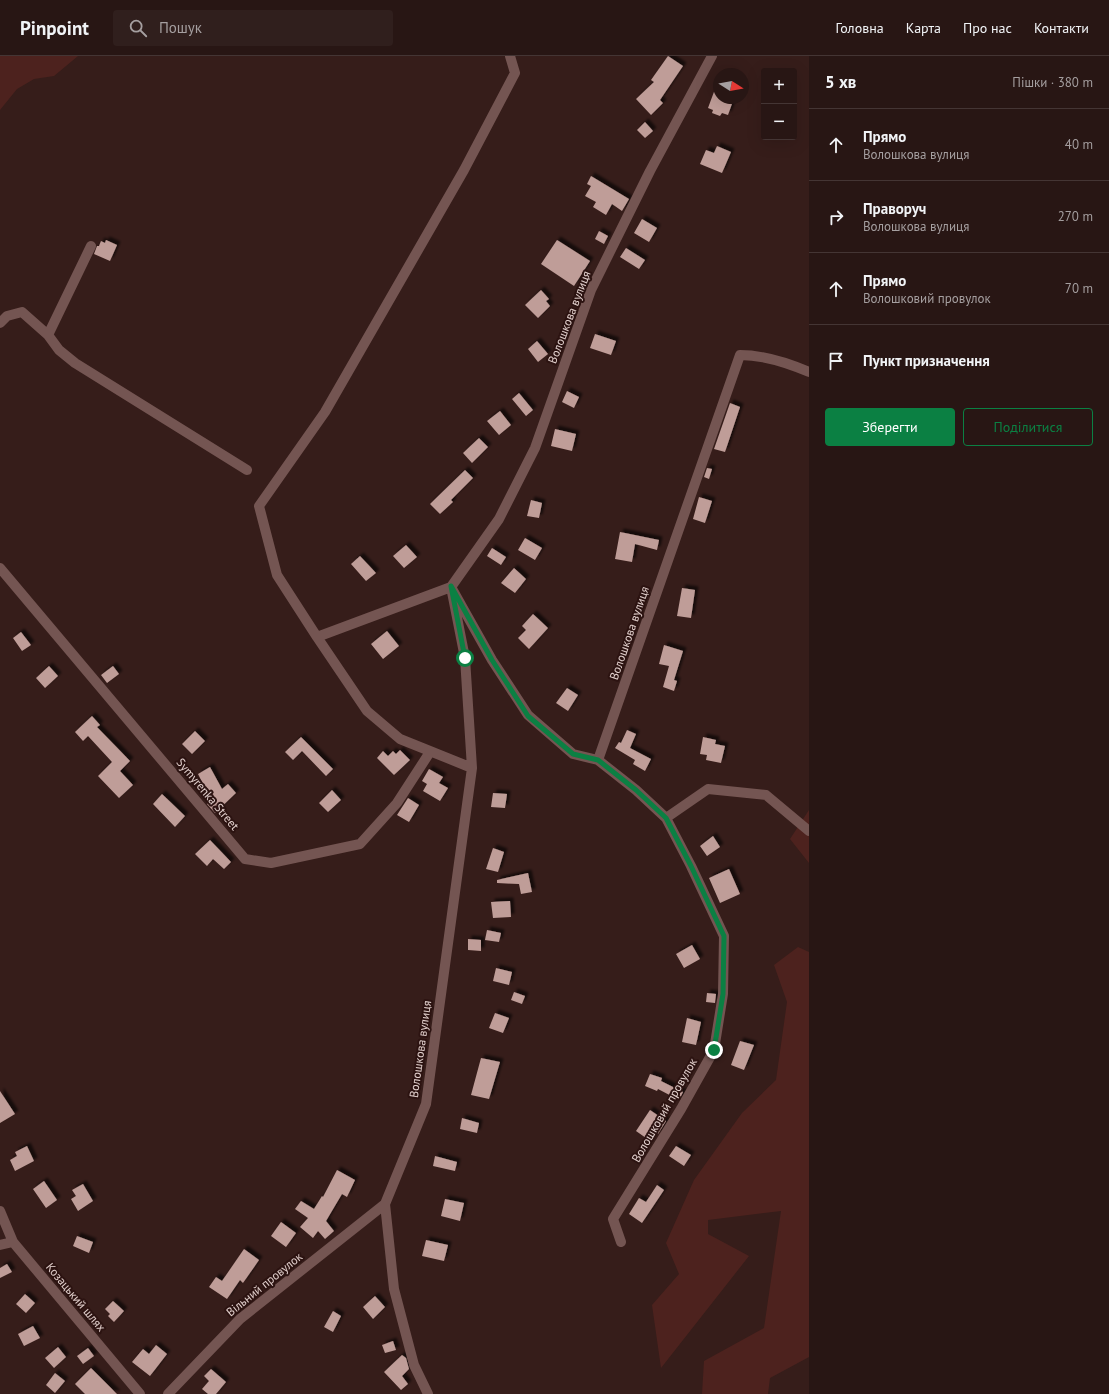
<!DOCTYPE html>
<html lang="uk">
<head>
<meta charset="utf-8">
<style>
	body { margin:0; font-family:"PT Sans",sans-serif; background:#301f1d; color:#f1f3f6 }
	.controls { position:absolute; right:12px; top:12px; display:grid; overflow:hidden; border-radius:4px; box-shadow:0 4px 16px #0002 }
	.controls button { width:36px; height:36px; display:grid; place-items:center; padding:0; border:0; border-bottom:1px solid #443534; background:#281614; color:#f1f3f6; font:20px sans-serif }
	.compass { position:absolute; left:713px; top:12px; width:36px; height:36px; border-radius:50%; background:#281614; box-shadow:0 4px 16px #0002; rotate:101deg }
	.stop { position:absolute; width:12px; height:12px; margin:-9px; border:3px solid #0b8043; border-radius:50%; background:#fff }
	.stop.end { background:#0b8043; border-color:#fff; box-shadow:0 1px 4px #0008 }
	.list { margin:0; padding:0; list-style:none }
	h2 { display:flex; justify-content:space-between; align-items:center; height:52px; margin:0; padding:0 16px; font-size:17px }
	h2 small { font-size:13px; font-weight:400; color:#a59fa0 }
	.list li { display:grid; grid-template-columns:26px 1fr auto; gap:12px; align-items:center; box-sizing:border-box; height:72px; padding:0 16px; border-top:1px solid #443534 }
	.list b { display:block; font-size:15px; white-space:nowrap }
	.list p { margin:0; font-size:13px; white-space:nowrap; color:#a59fa0 }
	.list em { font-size:13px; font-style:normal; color:#a59fa0 }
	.actions { display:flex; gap:8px; padding:12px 16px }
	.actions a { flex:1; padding:9px 0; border:1px solid #0b8043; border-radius:4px; text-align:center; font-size:14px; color:#0b8043 }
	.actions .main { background:#0b8043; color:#fff }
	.icon { flex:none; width:22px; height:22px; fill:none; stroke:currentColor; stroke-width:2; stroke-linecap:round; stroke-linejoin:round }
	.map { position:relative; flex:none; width:809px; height:1338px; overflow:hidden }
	header { display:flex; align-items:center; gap:24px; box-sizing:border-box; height:56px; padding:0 20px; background:#281614; border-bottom:1px solid #443534 }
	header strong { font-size:19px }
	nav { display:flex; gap:22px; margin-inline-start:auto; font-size:14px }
	.search { width:280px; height:36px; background:#301f1d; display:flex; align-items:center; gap:10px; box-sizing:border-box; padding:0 14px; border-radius:4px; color:#a59fa0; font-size:15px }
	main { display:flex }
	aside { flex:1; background:#281614 }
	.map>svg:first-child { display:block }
	.green { fill:#4d221e }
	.building { fill:#bf9d98; filter:url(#shadow) }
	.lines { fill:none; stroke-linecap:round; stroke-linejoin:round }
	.minor { stroke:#745552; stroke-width:10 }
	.route { stroke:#0b8043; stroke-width:5 }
	.labels { text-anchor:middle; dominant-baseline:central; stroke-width:4; stroke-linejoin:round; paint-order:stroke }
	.street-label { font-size:12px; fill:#e2d0cd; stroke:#2c1311 }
</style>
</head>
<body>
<header>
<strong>Pinpoint</strong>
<div class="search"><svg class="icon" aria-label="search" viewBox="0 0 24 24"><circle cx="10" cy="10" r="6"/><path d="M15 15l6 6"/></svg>Пошук</div>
<nav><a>Головна</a><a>Карта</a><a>Про нас</a><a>Контакти</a></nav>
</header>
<main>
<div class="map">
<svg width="809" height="1338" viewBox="0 0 809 1338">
	<defs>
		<filter id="shadow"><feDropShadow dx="3.5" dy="-3.5" stdDeviation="1" flood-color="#0009"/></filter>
	</defs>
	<rect width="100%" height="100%" fill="#361d1a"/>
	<path class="green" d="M0,0H78L54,20L34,23L17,33L0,54Z
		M809,754V807L790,783Z
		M798,891L809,896V1301L770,1322L768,1338H702L704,1305L764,1272L781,1155L708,1164V1178L749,1200L661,1312L652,1249L679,1218L666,1187L694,1124L742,1057L776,1024L787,946L774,909Z"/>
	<path class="building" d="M668,0L683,10L660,44L663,47L651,59L636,43L654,26L651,24Z
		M718,25L719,42H734L728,59L722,57L720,60L712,57L713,54L708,52Z
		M645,66L653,75L645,82L637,74Z
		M717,90L731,96L722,117L700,108L706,94L714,97Z
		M591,120L629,143L622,155L612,148L606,159L593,151L596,146L585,140L591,130L587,128Z
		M642,163L657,172L649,186L634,177Z
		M599,175L608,180L604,188L595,183Z
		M106,184L117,189L110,205L94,198L97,190H99L101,185L105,187Z
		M557,184L590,205L574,230L541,208Z
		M626,192L645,204L639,213L620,201Z
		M541,234L549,243L546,245L550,250L538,262L525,249Z
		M595,278L616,285L611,299L590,292Z
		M537,285L548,298L538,306L528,293Z
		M567,335L579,341L574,352L562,346Z
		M519,337L533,354L526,360L512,343Z
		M730,347L740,351L725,396L714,393Z
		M500,355L511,369L499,379L487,365Z
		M555,373L576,378L572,395L551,390Z
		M479,382L488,391L472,407L463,397Z
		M707,412L712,413L709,423L704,421Z
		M465,414L473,422L451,444L453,446L440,458L430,448Z
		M699,441L712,445L705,467L693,463Z
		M531,444L542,447L539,462L527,460Z
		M620,476L659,484L657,494L635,488L632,506L615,503Z
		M525,482L542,492L535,504L518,494Z
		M406,489L417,501L404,512L393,500Z
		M492,492L506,501L501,509L487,500Z
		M360,500L376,517L366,525L351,508Z
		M514,512L526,523L515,537L501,527Z
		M682,532L695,534L691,562L677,560Z
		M533,558L548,572L529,593L518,582L526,574L522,570Z
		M387,575L399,590L383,603L371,588Z
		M21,576L31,589L22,595L13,582Z
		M664,589L683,595L674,624L677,625L674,635L663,631L669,610L659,608Z
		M49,610L58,620L45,632L36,622Z
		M113,610L119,618L107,627L101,619Z
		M567,632L578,639L568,655L556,647Z
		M92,660L100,669L97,671L130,705L120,715L133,729L119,742L98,720L112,706L88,680L83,685L75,676Z
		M627,674L636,678L630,692L651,703L645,715L633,708L635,704L615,692L619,686L621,687Z
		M195,675L205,685L192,698L182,688Z
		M301,681L333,713L326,720L302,695L293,704L285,696Z
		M703,681L716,684L715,688L725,690L721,707L706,704L707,699L700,698Z
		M400,694L410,704L394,719L377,702L383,695L388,700L393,695L396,698Z
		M210,711L222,733L228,728L236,737L215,757L207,748L211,744L198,718Z
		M429,713L443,721L439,727L448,732L440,745L423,735L427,728L422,725Z
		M332,734L341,744L328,756L319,747Z
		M493,737L507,738L505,752L491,751Z
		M162,738L185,760L175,771L153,748Z
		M408,742L419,749L409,766L397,759Z
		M713,780L720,791L707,800L700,790Z
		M210,784L231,806L224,813L213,803L207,810L195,798Z
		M493,792L504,796L498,816L486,813Z
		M729,813L740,838L720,847L709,822Z
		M528,817L532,836L521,838L519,828L497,827V824Z
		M510,845L511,861L493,862L491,846Z
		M487,874L501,877L499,886L485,884Z
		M468,883L481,884V895L468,894Z
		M692,889L700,903L684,912L676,898Z
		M496,912L512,916L509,929L493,925Z
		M514,936L525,940L522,948L511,944Z
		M707,937L716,938L715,947L706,946Z
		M495,957L509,962L503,977L489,972Z
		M687,962L701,966L696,989L682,986Z
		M740,985L754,989L744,1014L731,1009Z
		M481,1002L500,1006L489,1043L471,1039Z
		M650,1018L662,1022L661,1025L683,1036L679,1044L658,1033L657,1035L645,1030Z
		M0,1035L15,1058L0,1067Z
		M650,1054L666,1065L658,1078L652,1074L646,1082L636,1075Z
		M462,1062L479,1067L477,1077L460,1073Z
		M27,1090L34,1105L15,1115L10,1104L17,1100L15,1096Z
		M676,1090L691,1099L684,1110L669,1100Z
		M435,1100L457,1106L455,1115L433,1110Z
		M337,1114L355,1124L347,1141L342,1138L326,1165L334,1175L325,1183L318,1175L313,1182L300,1171L308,1162L295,1153L301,1145L314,1153L322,1140L323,1141Z
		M44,1125L57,1144L46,1152L33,1133Z
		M83,1128L93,1145L78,1155L71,1143L76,1140L72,1134Z
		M657,1129L664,1134L642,1167L629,1158L639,1142L646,1146Z
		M445,1143L464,1147L460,1165L441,1160Z
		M281,1166L296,1177L286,1191L271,1180Z
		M77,1180L93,1186L89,1197L73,1190Z
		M426,1184L448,1189L444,1205L422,1200Z
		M244,1193L259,1204L243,1227L240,1224L227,1243L209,1231L216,1221L222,1225Z
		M7,1208L12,1216L0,1222V1212Z
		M25,1238L35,1247L26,1257L16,1248Z
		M375,1240L385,1251L373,1263L363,1251Z
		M113,1245L124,1255L114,1266L108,1260L110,1258L105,1253Z
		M333,1255L341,1260L333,1276L324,1271Z
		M33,1270L40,1282L24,1290L18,1278Z
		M393,1285L396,1294L385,1297L382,1289Z
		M156,1289L167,1298L150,1320L132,1306L143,1293L149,1298Z
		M58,1291L66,1301L54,1312L45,1302Z
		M88,1292L94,1300L83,1308L77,1300Z
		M402,1299L406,1302L409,1313L402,1320L408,1328L401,1334L384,1316Z
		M91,1312L117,1338H85L75,1328Z
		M211,1313L226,1326L216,1338H208L202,1333L209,1325L204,1320Z
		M55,1317L65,1325L55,1337L46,1329Z"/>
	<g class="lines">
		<path class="minor" d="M0,267L7,260L22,256L48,279L91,190
			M48,279L59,294L75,307L247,414
			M0,512L245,803L271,807L360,788L397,747L430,696
			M317,581L277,519L259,450L325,356L464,114L515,17L510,0
			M598,704L740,299C763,299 788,307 809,316
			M472,712L400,683L367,655L317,581L451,531L492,604L528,659L573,698L598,704L636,734L666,762L691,810L724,880L723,938L714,994L681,1053L613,1163L621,1186
			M666,762L708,733L766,739L809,775
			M0,1155L13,1186L140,1338
			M0,1189L13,1186
			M168,1338L240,1263L385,1148
			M428,1338L414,1309L394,1233L385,1148L426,1048L472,712L465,602L451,531L499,463L535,392L591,234L650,115L712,0"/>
	</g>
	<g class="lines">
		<path class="route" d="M465,602L451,530L492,604L528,660L573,698L598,704L636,734L666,762L691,810L724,880L723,938L714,994"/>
	</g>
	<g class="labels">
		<g class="street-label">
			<text transform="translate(569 261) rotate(-69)">Волошкова вулиця</text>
			<text transform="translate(629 577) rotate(-71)">Волошкова вулиця</text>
			<text transform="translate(208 738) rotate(50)">Symyrenka Street</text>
			<text transform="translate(420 993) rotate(-82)">Волошкова вулиця</text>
			<text transform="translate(664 1054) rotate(-60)">Волошковий провулок</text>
			<text transform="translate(264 1228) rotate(-39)">Вільний провулок</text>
			<text transform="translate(76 1241) rotate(50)">Козацький шлях</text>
		</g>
	</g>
</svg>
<div class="controls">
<button>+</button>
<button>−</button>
</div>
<svg class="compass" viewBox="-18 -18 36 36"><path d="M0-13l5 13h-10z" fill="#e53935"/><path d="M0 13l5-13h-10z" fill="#a59fa0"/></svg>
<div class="stop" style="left:465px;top:602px"></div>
<div class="stop end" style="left:714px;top:994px"></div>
</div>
<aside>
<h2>5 хв<small>Пішки · 380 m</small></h2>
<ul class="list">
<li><svg class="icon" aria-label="ahead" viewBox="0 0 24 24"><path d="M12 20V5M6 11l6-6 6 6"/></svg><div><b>Прямо</b><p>Волошкова вулиця</p></div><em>40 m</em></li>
<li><svg class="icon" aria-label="right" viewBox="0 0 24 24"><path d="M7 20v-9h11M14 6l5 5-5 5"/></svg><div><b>Праворуч</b><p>Волошкова вулиця</p></div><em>270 m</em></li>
<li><svg class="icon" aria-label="ahead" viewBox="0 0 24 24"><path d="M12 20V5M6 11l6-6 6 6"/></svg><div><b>Прямо</b><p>Волошковий провулок</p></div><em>70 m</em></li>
<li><svg class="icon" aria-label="arrive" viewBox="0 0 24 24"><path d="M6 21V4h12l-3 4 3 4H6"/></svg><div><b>Пункт призначення</b></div></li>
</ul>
<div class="actions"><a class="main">Зберегти</a><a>Поділитися</a></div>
</aside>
</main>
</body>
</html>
